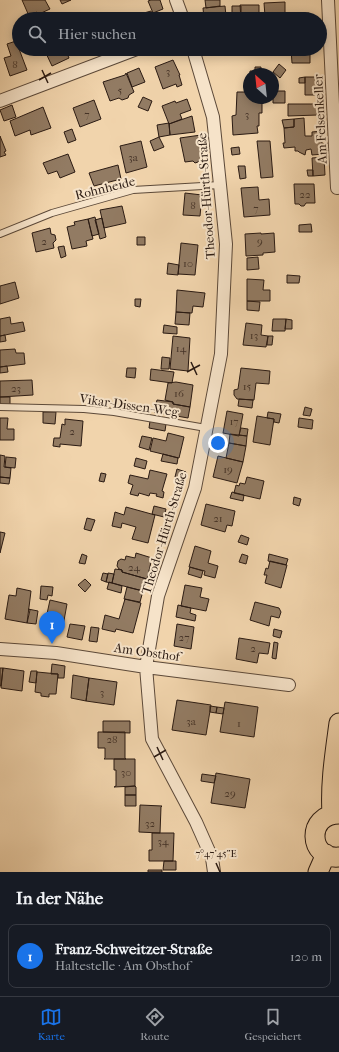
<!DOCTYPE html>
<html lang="de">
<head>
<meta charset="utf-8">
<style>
	body { margin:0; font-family:"IM FELL French Canon",serif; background:#242831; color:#f1f3f6 }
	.compass { position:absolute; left:243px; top:68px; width:36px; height:36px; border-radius:50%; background:#171b24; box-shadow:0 2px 10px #0003; rotate:333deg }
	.you { position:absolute; left:218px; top:443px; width:14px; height:14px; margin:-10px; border:3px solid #fff; border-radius:50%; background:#1a73e8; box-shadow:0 0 0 6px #1a73e833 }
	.badge { display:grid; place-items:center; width:26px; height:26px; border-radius:50%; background:#1a73e8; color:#fff; font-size:13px; font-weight:700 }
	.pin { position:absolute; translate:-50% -33px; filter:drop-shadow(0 1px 2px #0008) }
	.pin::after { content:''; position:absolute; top:21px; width:14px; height:12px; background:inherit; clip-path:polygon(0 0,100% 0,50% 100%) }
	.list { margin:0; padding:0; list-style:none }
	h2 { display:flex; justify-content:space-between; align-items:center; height:52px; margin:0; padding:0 16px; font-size:17px }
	h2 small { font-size:13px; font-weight:400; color:#9ea1a6 }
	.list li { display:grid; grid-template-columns:26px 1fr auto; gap:12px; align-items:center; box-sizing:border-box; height:64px; margin:0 8px 8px; padding:0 8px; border:1px solid #363941; border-radius:8px }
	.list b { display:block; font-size:15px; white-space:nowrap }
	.list p { margin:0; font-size:13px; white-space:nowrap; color:#9ea1a6 }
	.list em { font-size:13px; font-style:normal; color:#9ea1a6 }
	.icon { flex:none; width:22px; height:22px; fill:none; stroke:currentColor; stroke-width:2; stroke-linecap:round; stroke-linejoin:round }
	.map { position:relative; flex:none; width:339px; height:872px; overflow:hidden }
	.search { position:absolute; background:#171b24; box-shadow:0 2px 10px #0003; left:12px; right:12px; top:12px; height:44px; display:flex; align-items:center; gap:10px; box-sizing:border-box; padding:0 14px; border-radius:22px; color:#9ea1a6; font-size:15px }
	.sheet { height:124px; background:#171b24 }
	nav { display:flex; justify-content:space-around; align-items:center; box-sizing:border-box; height:56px; border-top:1px solid #363941; background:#171b24; font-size:11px; color:#9ea1a6 }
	nav a { display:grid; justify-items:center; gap:2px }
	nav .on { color:#1a73e8 }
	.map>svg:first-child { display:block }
	.building { fill:#927b63; stroke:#2b1b13 }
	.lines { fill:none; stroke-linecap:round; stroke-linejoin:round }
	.lane-casing { stroke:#5c4939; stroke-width:8 }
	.street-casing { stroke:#5c4939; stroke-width:14 }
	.primary-casing { stroke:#2b1b13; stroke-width:21 }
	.lane { stroke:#f6e3c9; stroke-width:6 }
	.street { stroke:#f6e3c9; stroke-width:12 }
	.primary { stroke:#f1d4ac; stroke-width:19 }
	.ticks { fill:none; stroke:#2b1b13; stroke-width:1.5 }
	.labels { text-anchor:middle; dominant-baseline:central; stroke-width:4; stroke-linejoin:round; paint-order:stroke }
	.number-label { font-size:11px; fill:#453327 }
	.street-label { font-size:13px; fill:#2b1b13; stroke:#f6e3c9 }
	.ticks-label { font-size:10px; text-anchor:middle; fill:#2b1b13; stroke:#f6e3c9; stroke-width:4; stroke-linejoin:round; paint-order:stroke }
</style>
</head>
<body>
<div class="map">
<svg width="339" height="872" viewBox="0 0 339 872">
	<rect width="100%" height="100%" fill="#f1d4ac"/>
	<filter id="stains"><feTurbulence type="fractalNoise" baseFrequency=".005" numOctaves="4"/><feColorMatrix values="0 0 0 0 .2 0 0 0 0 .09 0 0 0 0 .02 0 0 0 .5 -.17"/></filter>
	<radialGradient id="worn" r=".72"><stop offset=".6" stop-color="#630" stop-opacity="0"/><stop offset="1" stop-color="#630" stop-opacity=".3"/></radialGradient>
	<path class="building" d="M22,0H45L50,9L39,14L37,12L29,16Z
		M60,0H71L62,4Z
		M151,0H160L163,9L153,13L148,1Z
		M205,0H220V6L206,8Z
		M285,2V15L265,16L264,3Z
		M240,5H259V19H241Z
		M225,6L226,16H223L224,19H204L203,8Z
		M232,6H241V18H232Z
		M151,11L154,19H125L129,18L130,14L134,13L137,15Z
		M291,13H309V19H291Z
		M16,41L27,70L10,76L4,58L11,56L7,44Z
		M44,49H65L69,58L52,66Z
		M211,49H222V51L211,52Z
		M291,49H310V63H292Z
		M173,60L180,75H179L182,85L177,87L176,84L163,89L155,67Z
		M279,64L286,70L280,78L273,72Z
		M255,67H261V74H250V71H255Z
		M139,68L145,82L132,87L127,73Z
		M126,73L134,92L129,95L128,98L122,100L119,98L110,101L103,82L125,75Z
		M305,77H316L317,95H305Z
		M305,77V83H299V78Z
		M273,91H285V103H273Z
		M237,92H248L249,98H264V103H262V113H259V126H257L258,133L233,135L232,116L236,115Z
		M143,97L152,101L148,111L138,107Z
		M187,99L191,110L180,114L182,119L169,124L162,106L175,101L176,103Z
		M94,100L101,119L80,127L73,108Z
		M288,104H317L318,115L288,116Z
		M12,105L16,117L4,121L0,110Z
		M43,107L51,128L31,135L30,130L15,136L10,121Z
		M192,116L195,132L170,135L169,124Z
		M304,118L305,136H312V132L321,131L323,154L312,155L311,149L306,150L305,155L299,152L298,151H295V147L284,148L283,143H285L284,128L294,127V119Z
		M294,119V127L284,128L282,120Z
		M169,123L170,135L159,137L157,125Z
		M72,129L76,140L68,143L64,132Z
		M201,135L204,159H200L198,162L195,163L193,161L185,162L180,138Z
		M0,136L6,151L4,152L6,155L0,157Z
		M159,137L164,147L154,151L150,141Z
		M141,141L147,167L126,173L120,146Z
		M257,141H270L273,177L261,178Z
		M331,143L332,150L323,151L322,144Z
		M239,147L240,154L232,155L231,148Z
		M68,154L75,172L60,178L57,171L48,174L43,163Z
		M324,157L325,175L313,176L312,158Z
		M118,165L121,179L94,186L89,173Z
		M238,166H245L246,178L240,179Z
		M307,170H313V176H308Z
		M294,184H314L315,203H306L304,206H301L299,204H295Z
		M258,187L259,200L269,199L270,215L244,217L241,188Z
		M185,193L202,195L200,216L183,215Z
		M122,206L126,223L104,228L100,210Z
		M95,217L99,234L92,236L88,219Z
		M102,218L106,237L100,239L95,220Z
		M88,219L93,239L86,241L87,246L72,249L67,227L75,225L74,222Z
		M311,224L312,232H299V225Z
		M50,228L51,234L55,235L56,240L53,243L54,248L36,252L32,233Z
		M261,233V234L274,233L275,252L263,253V255L246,256L245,234Z
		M137,237H145V245H137Z
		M181,243L198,245L195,275L178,274Z
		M64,246L66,256L61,258L58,247Z
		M258,257L259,269L247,270V258Z
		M168,263L179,265L178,275L167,274Z
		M287,275L300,276L299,283H287Z
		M247,279L264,280L263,290H270V301H247Z
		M15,282L19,298L0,304V286Z
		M177,290L205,293L203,307L193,306L192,313L176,312Z
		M135,299H141L140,307L135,306Z
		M247,301L260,302L259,311L247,310Z
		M176,312L190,313L189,325L175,324Z
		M10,317L11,324L23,322L25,331L0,336V319Z
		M273,319H286L285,331H272Z
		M286,319L292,320V329H285Z
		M246,323L262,325L261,335L268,336L266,347L243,345Z
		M164,325L177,327V334L163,333Z
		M5,335L6,341L0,342V336Z
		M173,336L190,338L188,371L170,369Z
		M268,336H273L272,345H267Z
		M15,349L16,353H24L25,364L0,367V350Z
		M162,357L170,358L169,369H161Z
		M7,366L8,372L0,373V367Z
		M127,368H136L135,378L126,377Z
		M241,368L270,371L269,384L256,383L254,400L237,399L234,395V390L238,389Z
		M151,369L174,372L172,383L150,380Z
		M32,380L33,395L0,397V381Z
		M176,382L193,385L190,407L173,404V402L165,400L168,383Z
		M0,397H10V406H0Z
		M239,399L253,400L252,408L238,406Z
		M157,400L173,402V404L190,407L188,418L154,412Z
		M305,407L312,409L310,416L303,415Z
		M227,411L243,414L239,436L223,433Z
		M43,412H56L55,424L43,423Z
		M268,412L281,414L279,423L274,422V419L267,418Z
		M257,416L274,419L270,445L253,442Z
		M0,418H8L7,429H14V440H0Z
		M299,418L313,420L312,429L298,427Z
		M65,419L83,421L81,446L60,444V447L53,446L54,438H60L62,424L65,425Z
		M150,421L166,424L165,431L149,428Z
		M241,428L248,429L247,436L239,435Z
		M168,433L184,437L179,458L150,451L153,438L166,441Z
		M230,434L247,436L246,446L229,443Z
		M142,436L152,438L149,450L139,447Z
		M229,443L246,446L243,462L226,458Z
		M163,454L178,458L177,464L161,461Z
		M0,455L5,456L4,467L11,468L10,478L0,477Z
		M218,456L243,462L237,483L213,477Z
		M6,457L16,458L15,468L5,467Z
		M136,458L147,461L145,469L134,466Z
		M177,469L186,472L184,479L175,477Z
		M150,470L167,474L162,491L164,492L163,498L156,496L157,494L150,493L149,496L139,493L138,496L130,494L133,485L128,483L130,475L148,479Z
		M101,473L106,474L104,482L99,481Z
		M0,477L10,478L9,484L0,483Z
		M247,477L264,481L260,499L234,493L236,485L239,486L240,483L245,484Z
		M232,492L244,495L243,501L230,498Z
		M294,497L301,499L299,506L293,504Z
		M206,504L235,511L232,526L227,525L225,532L201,525Z
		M154,506L166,509L164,517L152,514Z
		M126,507L155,515L148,543L132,539L136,527L122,523L121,528L112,526L115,512L124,515Z
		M87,518L95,520L91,531L84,529Z
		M0,532L5,533L0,553Z
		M241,535L249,538L247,545L238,542Z
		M195,546L211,551L208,563L218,566L215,578L204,575L205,571L189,567Z
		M136,553L152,558L147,579L122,572V570L119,569L117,566L118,561L121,559L125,560L126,556L135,558Z
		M82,554L87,556L85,564L79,563Z
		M242,554L248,556L246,564L239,562Z
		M269,554L288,559L286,565L268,561Z
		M270,561L287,565L281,588L265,583L267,575H264L266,568L268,569Z
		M190,567L203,571L201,578L188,574Z
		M115,569L122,570V572L147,579L143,591L112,583Z
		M103,573L108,574L106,582L101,580Z
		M108,573L114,574L112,583L106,582Z
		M85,579L91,585L85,592L78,585Z
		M109,582L122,586L121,593L107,589Z
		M185,585L202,588L200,597L209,599L206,611L181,606Z
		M41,586L53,587L52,596L48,595L47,600L40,599Z
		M127,587L143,591L140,602L124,599Z
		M17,588L31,591L27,623L5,619L9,595L16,596Z
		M125,599L141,603L133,633L116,629L115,632L102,629L105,615L119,619Z
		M50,600L67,604L63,626L45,623Z
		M255,602L279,608L281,612L279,618L271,616L269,626L250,620Z
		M178,605L191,608L190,613L196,615L195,621L176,617Z
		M28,609L38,611L36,624L27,623L30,610Z
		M70,624L85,626L82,640L67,637Z
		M177,624L194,627L191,649L174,646Z
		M91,627L99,628L97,642L89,641Z
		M274,629L282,631L280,638L273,636Z
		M239,638L270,643L268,654L259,653L257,663L236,659Z
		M274,642L278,643L276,659L272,658Z
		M52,664L65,666L64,678H58V674H51Z
		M0,668H3L1,686H0Z
		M3,668L24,671L22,691L1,688Z
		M31,671H37L36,683L29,682Z
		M37,672L58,674L56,694H49V697L41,696V693L35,692Z
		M73,675L89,678L86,701L71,698Z
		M89,678L117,682L114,705L86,701Z
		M177,700L211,705L206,735L172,730Z
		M225,702L258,707L254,737L220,732Z
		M210,706L217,707L216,713L210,712Z
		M217,707L224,708L223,714L216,713Z
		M103,721H130V733L103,732Z
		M98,732H125V758L126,759H104L105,758V748H98Z
		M114,759H135V786L114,787L116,786V770H114Z
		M216,773L250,779L245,808L211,803Z
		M202,774L216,776L214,783L201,781Z
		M135,786L136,787V795H125V787Z
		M125,795H136V806H125Z
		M140,805L162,806L161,807L160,833L139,832Z
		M152,833H174L173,861H149V850H152Z
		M164,861H176V870H163Z
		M148,870H162V872H148Z"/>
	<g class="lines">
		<defs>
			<path id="lane" d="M0,234L52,213L133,190L220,185
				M0,407L84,409L114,412L206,428"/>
			<path id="street" d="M176,0L183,19
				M328,0L337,188
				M193,49L213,117L220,185L226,244L221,354L195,488L158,596L146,667L152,739L196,822L212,858L214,872
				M0,101L137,49
				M0,649L56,653L146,667L289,685"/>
			<path id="primary" d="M332,814C330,783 335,753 339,723
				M339,814C306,814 308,860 339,857
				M318,872L326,854"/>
		</defs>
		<use href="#lane" class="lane-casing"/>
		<use href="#street" class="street-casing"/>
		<use href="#primary" class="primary-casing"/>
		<use href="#lane" class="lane"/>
		<use href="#street" class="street"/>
		<use href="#primary" class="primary"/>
	</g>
	<path class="ticks" d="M42,70L48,83M39,80L51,73M191,362L197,375M187,372L200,365M157,747L163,760M154,757L166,750M216,863L220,872"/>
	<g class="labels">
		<g class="number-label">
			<text x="15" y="64">8</text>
			<text x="168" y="71">3</text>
			<text x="120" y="90">5</text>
			<text x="87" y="114">7</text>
			<text x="247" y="114">3</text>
			<text x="133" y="157">3a</text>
			<text x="305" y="194">22</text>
			<text x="193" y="205">8</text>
			<text x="256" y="208">7</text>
			<text x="44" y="241">2</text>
			<text x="260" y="241">9</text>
			<text x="188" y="263">10</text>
			<text x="254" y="335">13</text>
			<text x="181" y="348">14</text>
			<text x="247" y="386">15</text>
			<text x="16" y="388">23</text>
			<text x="179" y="393">16</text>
			<text x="234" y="421">17</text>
			<text x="72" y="431">2</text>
			<text x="228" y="469">19</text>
			<text x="218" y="518">21</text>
			<text x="134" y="567">24</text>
			<text x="184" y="637">27</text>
			<text x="253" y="648">2</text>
			<text x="102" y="692">3</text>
			<text x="191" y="721">3a</text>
			<text x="239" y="723">1</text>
			<text x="112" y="739">28</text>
			<text x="126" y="772">30</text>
			<text x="230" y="793">29</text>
			<text x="150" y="823">32</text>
			<text x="163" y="841">34</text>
		</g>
		<g class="street-label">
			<text transform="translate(320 119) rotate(-93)">Am Felsenkeller</text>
			<text transform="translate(105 188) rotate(-14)">Rohnheide</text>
			<text transform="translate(206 196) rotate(-94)">Theodor-Hürth-Straße</text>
			<text transform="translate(129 405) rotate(8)">Vikar-Dissen-Weg</text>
			<text transform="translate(164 533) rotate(-73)">Theodor-Hürth-Straße</text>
			<text transform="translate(147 652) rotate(8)">Am Obsthof</text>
		</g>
	</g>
	<g class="ticks-label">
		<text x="216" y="857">7°47'45"E</text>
	</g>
	<rect width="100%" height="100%" filter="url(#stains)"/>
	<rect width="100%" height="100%" fill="url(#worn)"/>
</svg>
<svg class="compass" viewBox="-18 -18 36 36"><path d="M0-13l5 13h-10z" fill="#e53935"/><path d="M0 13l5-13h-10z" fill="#9ea1a6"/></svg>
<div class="you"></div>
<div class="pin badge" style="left:52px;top:644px">1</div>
<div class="search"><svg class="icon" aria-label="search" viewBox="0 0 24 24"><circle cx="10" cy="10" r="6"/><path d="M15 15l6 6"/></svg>Hier suchen</div>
</div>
<section class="sheet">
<h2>In der Nähe<small></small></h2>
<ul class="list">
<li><span class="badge">1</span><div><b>Franz-Schweitzer-Straße</b><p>Haltestelle · Am Obsthof</p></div><em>120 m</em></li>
</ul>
</section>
<nav>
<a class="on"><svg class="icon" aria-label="map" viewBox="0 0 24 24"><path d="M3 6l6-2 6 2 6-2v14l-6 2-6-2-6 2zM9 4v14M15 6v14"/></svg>Karte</a>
<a><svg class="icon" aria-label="directions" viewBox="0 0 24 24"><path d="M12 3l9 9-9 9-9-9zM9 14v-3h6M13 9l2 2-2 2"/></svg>Route</a>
<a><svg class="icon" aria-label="saved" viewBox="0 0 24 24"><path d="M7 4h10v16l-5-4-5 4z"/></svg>Gespeichert</a>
</nav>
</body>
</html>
